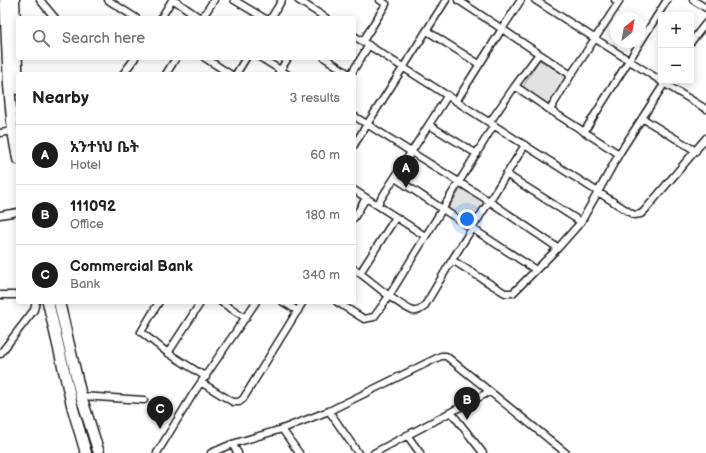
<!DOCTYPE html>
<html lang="en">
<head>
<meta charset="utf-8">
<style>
	body { margin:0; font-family:"Balsamiq Sans","Noto Sans Ethiopic",sans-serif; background:#f6f6f6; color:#202124 }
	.controls { position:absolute; right:12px; top:12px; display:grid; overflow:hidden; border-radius:4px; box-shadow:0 2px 10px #0003 }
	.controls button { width:36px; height:36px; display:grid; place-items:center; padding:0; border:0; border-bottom:1px solid #e0e0e0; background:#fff; color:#202124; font:20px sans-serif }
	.compass { position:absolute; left:610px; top:12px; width:36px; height:36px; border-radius:50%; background:#fff; box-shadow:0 2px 10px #0003; rotate:31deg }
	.you { position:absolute; left:467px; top:219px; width:14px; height:14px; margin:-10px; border:3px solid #fff; border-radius:50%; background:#1a73e8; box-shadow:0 0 0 6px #1a73e833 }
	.badge { display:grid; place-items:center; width:26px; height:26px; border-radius:50%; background:#1c1c1c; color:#fff; font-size:13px; font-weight:700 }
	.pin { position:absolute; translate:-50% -33px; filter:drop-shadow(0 1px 2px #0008) }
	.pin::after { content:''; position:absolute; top:21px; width:14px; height:12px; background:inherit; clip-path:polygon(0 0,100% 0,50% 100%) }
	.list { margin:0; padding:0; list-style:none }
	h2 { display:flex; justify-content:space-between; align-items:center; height:52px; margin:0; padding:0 16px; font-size:17px }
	h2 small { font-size:13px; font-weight:400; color:#757577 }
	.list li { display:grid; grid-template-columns:26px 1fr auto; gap:12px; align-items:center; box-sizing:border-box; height:60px; padding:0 16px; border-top:1px solid #e0e0e0 }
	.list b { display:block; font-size:15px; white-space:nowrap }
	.list p { margin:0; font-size:13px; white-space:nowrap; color:#757577 }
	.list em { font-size:13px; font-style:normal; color:#757577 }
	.icon { flex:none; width:22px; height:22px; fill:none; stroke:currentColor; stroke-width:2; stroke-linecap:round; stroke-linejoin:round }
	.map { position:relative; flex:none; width:706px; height:453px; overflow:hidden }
	.search { position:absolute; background:#fff; box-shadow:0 2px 10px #0003; left:16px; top:16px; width:340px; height:44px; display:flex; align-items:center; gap:10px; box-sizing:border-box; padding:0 14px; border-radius:4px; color:#757577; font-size:15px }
	.panel { position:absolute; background:#fff; box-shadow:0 2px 10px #0003; left:16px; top:72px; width:340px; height:232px; border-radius:4px }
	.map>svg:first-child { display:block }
	.green { fill:#e2e2e2; stroke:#7f7f7f }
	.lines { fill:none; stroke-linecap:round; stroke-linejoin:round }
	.street-casing { stroke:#1c1c1c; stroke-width:9 }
	.primary-casing { stroke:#1c1c1c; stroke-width:13 }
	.street { stroke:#fff; stroke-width:6 }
	.primary { stroke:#fff; stroke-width:10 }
</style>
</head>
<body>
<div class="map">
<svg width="706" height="453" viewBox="0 0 706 453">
	<rect width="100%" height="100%" fill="#fff"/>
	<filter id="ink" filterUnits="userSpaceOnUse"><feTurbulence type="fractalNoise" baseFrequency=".025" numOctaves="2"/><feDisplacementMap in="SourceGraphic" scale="8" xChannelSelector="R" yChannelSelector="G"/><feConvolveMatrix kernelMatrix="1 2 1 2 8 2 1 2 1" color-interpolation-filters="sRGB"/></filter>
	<g filter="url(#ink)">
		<path class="green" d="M539,60L568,77L549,106L521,90Z
			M462,187L487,201L472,226L447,210Z"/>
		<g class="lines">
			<defs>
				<path id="street" d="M40,0L55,18
					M108,0L136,18
					M174,0L200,18
					M234,0L264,18
					M298,0L326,18
					M521,0L502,29L571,75L619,2L615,0
					M535,0L661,81
					M693,0L706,8
					M161,18L172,0
					M202,18L214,0
					M271,18L282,0
					M427,31L479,64
					M354,36L598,192L619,154L666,81
					M363,41L386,4L380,0
					M691,42L706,23
					M205,58L230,74
					M261,58L287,74
					M325,58L349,74
					M123,74L135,58
					M166,74L176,58
					M236,74L246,58
					M278,74L288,58
					M351,74L369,45
					M571,75L550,110L619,154
					M662,82L706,109
					M515,86L538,55
					M457,100L502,29L458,0
					M354,116L489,201L558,248
					M642,118L696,151
					M490,122L515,86L550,110
					M429,125L477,154
					M584,132L667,0
					M0,133L13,131
					M354,145L446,0
					M506,174L581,222L598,192L634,215L641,214L645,210L706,138
					M395,178L536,270
					M354,190L425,236
					M377,205L448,95
					M0,215L18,212
					M354,218L366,198
					M452,260L505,293H513L558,248L581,222
					M354,269C372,281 394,303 413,311C417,312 420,310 424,307L452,260L525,145
					M360,273L396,217
					M0,295H18
					M159,302L141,332L168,353L201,302
					M221,302L246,318
					M283,302L298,311
					M337,302L364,319L374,317L389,296L494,125
					M168,353L206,377
					M0,354L34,310L36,302
					M202,383L233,402H239L243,399L303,302
					M81,396L144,400
					M329,411L358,453
					M451,412L489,392
					M282,429L299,453
					M407,435L420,453
					M232,444L282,429L329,411L441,356H446L566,453
					M157,453L193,394L256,302
					M211,453L232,444L238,453
					M374,453L451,412L483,453"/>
				<path id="primary" d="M5,0L9,85L13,131L18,159
					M14,0L18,89
					M48,302L73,409L86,453
					M59,302L81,396L99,453"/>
			</defs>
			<use href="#street" class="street-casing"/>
			<use href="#primary" class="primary-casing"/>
			<use href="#street" class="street"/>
			<use href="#primary" class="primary"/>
		</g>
	</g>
</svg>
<div class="controls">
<button>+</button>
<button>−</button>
</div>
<svg class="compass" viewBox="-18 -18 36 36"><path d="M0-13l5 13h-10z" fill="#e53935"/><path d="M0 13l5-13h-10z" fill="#757577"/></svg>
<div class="you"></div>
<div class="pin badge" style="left:406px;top:188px">A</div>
<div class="pin badge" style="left:467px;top:420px">B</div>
<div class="pin badge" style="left:160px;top:429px">C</div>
<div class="search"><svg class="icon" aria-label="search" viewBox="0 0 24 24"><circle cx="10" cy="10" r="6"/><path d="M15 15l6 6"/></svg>Search here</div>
<section class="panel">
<h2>Nearby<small>3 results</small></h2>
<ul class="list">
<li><span class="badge">A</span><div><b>አንተነህ ቤት</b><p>Hotel</p></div><em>60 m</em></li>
<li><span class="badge">B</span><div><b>111092</b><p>Office</p></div><em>180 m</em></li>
<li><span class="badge">C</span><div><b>Commercial Bank</b><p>Bank</p></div><em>340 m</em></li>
</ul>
</section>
</div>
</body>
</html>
